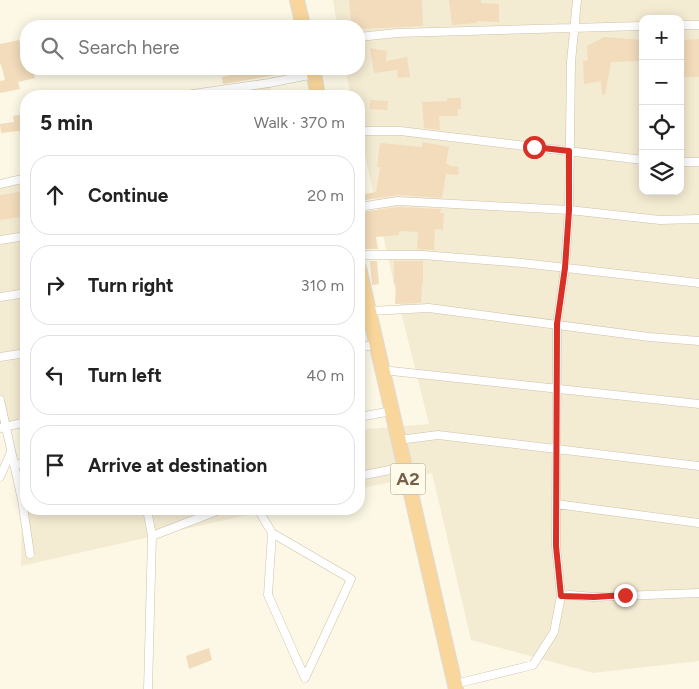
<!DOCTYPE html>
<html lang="en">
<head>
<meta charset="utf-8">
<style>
	body { margin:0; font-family:Figtree,sans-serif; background:#f6f6f6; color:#222 }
	.controls { position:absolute; right:15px; top:15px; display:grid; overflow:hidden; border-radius:10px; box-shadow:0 2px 12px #0003 }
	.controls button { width:45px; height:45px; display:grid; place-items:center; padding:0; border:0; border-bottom:1px solid #e0e0e0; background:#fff; color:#222; font:25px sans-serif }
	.stop { position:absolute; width:15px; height:15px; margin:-11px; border:4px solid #d93025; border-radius:50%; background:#fff }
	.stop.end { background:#d93025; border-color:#fff; box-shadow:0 1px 5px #0008 }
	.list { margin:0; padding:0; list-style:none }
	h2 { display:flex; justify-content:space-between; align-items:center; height:65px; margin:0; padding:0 20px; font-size:21px }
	h2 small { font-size:16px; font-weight:400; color:#767676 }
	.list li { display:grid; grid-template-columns:32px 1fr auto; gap:15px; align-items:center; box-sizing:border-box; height:80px; margin:0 10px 10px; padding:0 10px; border:1px solid #e0e0e0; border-radius:20px }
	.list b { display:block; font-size:19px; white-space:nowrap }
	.list em { font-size:16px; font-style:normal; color:#767676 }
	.icon { flex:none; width:28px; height:28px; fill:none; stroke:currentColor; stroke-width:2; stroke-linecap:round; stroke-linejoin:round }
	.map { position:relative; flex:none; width:699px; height:689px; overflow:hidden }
	.search { position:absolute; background:#fff; box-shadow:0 2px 12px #0003; left:20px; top:20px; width:345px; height:55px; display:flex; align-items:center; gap:12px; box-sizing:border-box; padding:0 18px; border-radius:20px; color:#767676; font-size:19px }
	.panel { position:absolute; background:#fff; box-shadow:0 2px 12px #0003; left:20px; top:90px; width:345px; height:425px; border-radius:20px }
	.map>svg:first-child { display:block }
	.residential { fill:#f4ebd3; fill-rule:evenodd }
	.building { fill:#f2dcbc }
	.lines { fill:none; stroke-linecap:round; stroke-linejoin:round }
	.minor-casing { stroke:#cec1ab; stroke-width:9 }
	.trunk-casing { stroke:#ded9d4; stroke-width:16 }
	.minor { stroke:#fff; stroke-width:8 }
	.trunk { stroke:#f9d79c; stroke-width:14 }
	.route { stroke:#d93025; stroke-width:6 }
	.labels { text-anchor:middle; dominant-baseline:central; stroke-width:5; stroke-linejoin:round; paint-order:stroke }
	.shield { fill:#fffbeb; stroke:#9e8f7a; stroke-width:1 }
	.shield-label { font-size:18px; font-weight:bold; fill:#75614a }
</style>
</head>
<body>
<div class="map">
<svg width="699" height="689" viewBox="0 0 699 689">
	<rect width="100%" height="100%" fill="#fcf8e5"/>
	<path class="residential" d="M333,0H699V661L593,673L471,640L432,473L359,489V408L365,429L429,424L394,284L359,129V96H351L345,69H359V26H337ZM643,19H680V191H643Z
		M269,83L272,96H179Z
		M26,178V509H274L21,566L23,423L0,431V182Z"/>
	<path class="building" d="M349,0H422L423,26L359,29V26H352Z
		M449,0H481V3L499,4V22L477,21V23L452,25Z
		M604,37L643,40L641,61L611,62L605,95L602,94L601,81L584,84L583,61L588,60L587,46Z
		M699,39V77H680V40Z
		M19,40L25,67L26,66V69H33L35,78L18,82L20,89L0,93V81L5,80L1,64L0,65V44Z
		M370,48L387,51L386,61L407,57L410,77L398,78L397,70L374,73Z
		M255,69H293L294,72L223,84L222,77Z
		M447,98H461V109H458V116H439L440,130L424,128L422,102L447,101Z
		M370,100L388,101L387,110L370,109Z
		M26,114V130L1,133L0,124L14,122L13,116Z
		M423,142L449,147L446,164H449V166L459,167L458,175L446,174L442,198L398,195L359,201L365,199V194L376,192L380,167H377L380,143L422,147Z
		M26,191V216L0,220V195Z
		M398,207L441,209L440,213H444L443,230L435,229L434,250L417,249L418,232L399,231V235L376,237L378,249H363L359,215H361V212Z
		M370,261H377L379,284L372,285Z
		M394,261H423V284H422L421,303L395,304L396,284H394Z
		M209,648L212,660L189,669L186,656Z"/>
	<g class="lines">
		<defs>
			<path id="minor" d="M680,25H699
				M359,37L397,33L643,26
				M179,96L269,83L314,74
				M359,131H400L643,160
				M680,162H699
				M0,184L26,178
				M359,207L398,201L569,210L660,220L699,219
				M0,240L26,236
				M359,255H423L522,263L699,283
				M0,297L26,293
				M369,311L429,308L649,337L699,341
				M359,348L376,344
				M0,357L26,353
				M382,370L699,404
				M0,400L22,500L30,554
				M359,417L392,411
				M0,428L26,422
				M399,440L438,435L699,466
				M14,465L26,463
				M359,476L405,467
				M0,477L11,452
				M556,504L699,523
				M147,509L152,536L148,689
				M258,509L272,533L351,579L305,678L268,595L272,533
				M152,536L222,509
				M561,596L570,595L594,597L699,593
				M455,684L533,665L554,632L561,596L556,546L557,324L565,268L569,210L571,62L577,0"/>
			<path id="trunk" d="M297,0L303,26
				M313,69L318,96
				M359,268L456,689"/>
		</defs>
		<use href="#minor" class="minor-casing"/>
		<use href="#trunk" class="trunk-casing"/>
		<use href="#minor" class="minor"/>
		<use href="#trunk" class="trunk"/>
	</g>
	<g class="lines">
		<path class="route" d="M534,147L569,151V210L565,268L557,324L556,546L561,596L594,597L625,595"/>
	</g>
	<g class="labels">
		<rect class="shield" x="390.5" y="463.5" width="35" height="31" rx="4"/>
		<g class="shield-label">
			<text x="408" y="479">A2</text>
		</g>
	</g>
</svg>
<div class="controls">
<button>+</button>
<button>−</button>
<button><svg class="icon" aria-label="locate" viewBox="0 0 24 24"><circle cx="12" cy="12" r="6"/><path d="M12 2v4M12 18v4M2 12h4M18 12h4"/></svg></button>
<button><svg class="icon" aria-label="layers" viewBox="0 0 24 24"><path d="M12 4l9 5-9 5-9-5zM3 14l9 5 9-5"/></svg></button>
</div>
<div class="stop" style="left:534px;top:147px"></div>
<div class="stop end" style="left:625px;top:595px"></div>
<div class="search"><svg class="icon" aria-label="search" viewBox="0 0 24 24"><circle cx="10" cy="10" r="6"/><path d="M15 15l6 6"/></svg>Search here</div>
<section class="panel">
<h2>5 min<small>Walk · 370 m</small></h2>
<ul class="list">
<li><svg class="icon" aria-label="ahead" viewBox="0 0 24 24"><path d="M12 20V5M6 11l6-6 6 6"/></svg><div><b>Continue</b></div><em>20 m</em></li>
<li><svg class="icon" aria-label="right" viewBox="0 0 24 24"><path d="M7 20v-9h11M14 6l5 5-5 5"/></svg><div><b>Turn right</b></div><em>310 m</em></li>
<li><svg class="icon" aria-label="left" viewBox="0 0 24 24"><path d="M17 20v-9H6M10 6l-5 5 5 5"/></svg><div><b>Turn left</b></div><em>40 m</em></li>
<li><svg class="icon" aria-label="arrive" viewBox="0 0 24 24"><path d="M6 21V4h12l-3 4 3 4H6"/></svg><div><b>Arrive at destination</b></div></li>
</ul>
</section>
</div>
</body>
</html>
